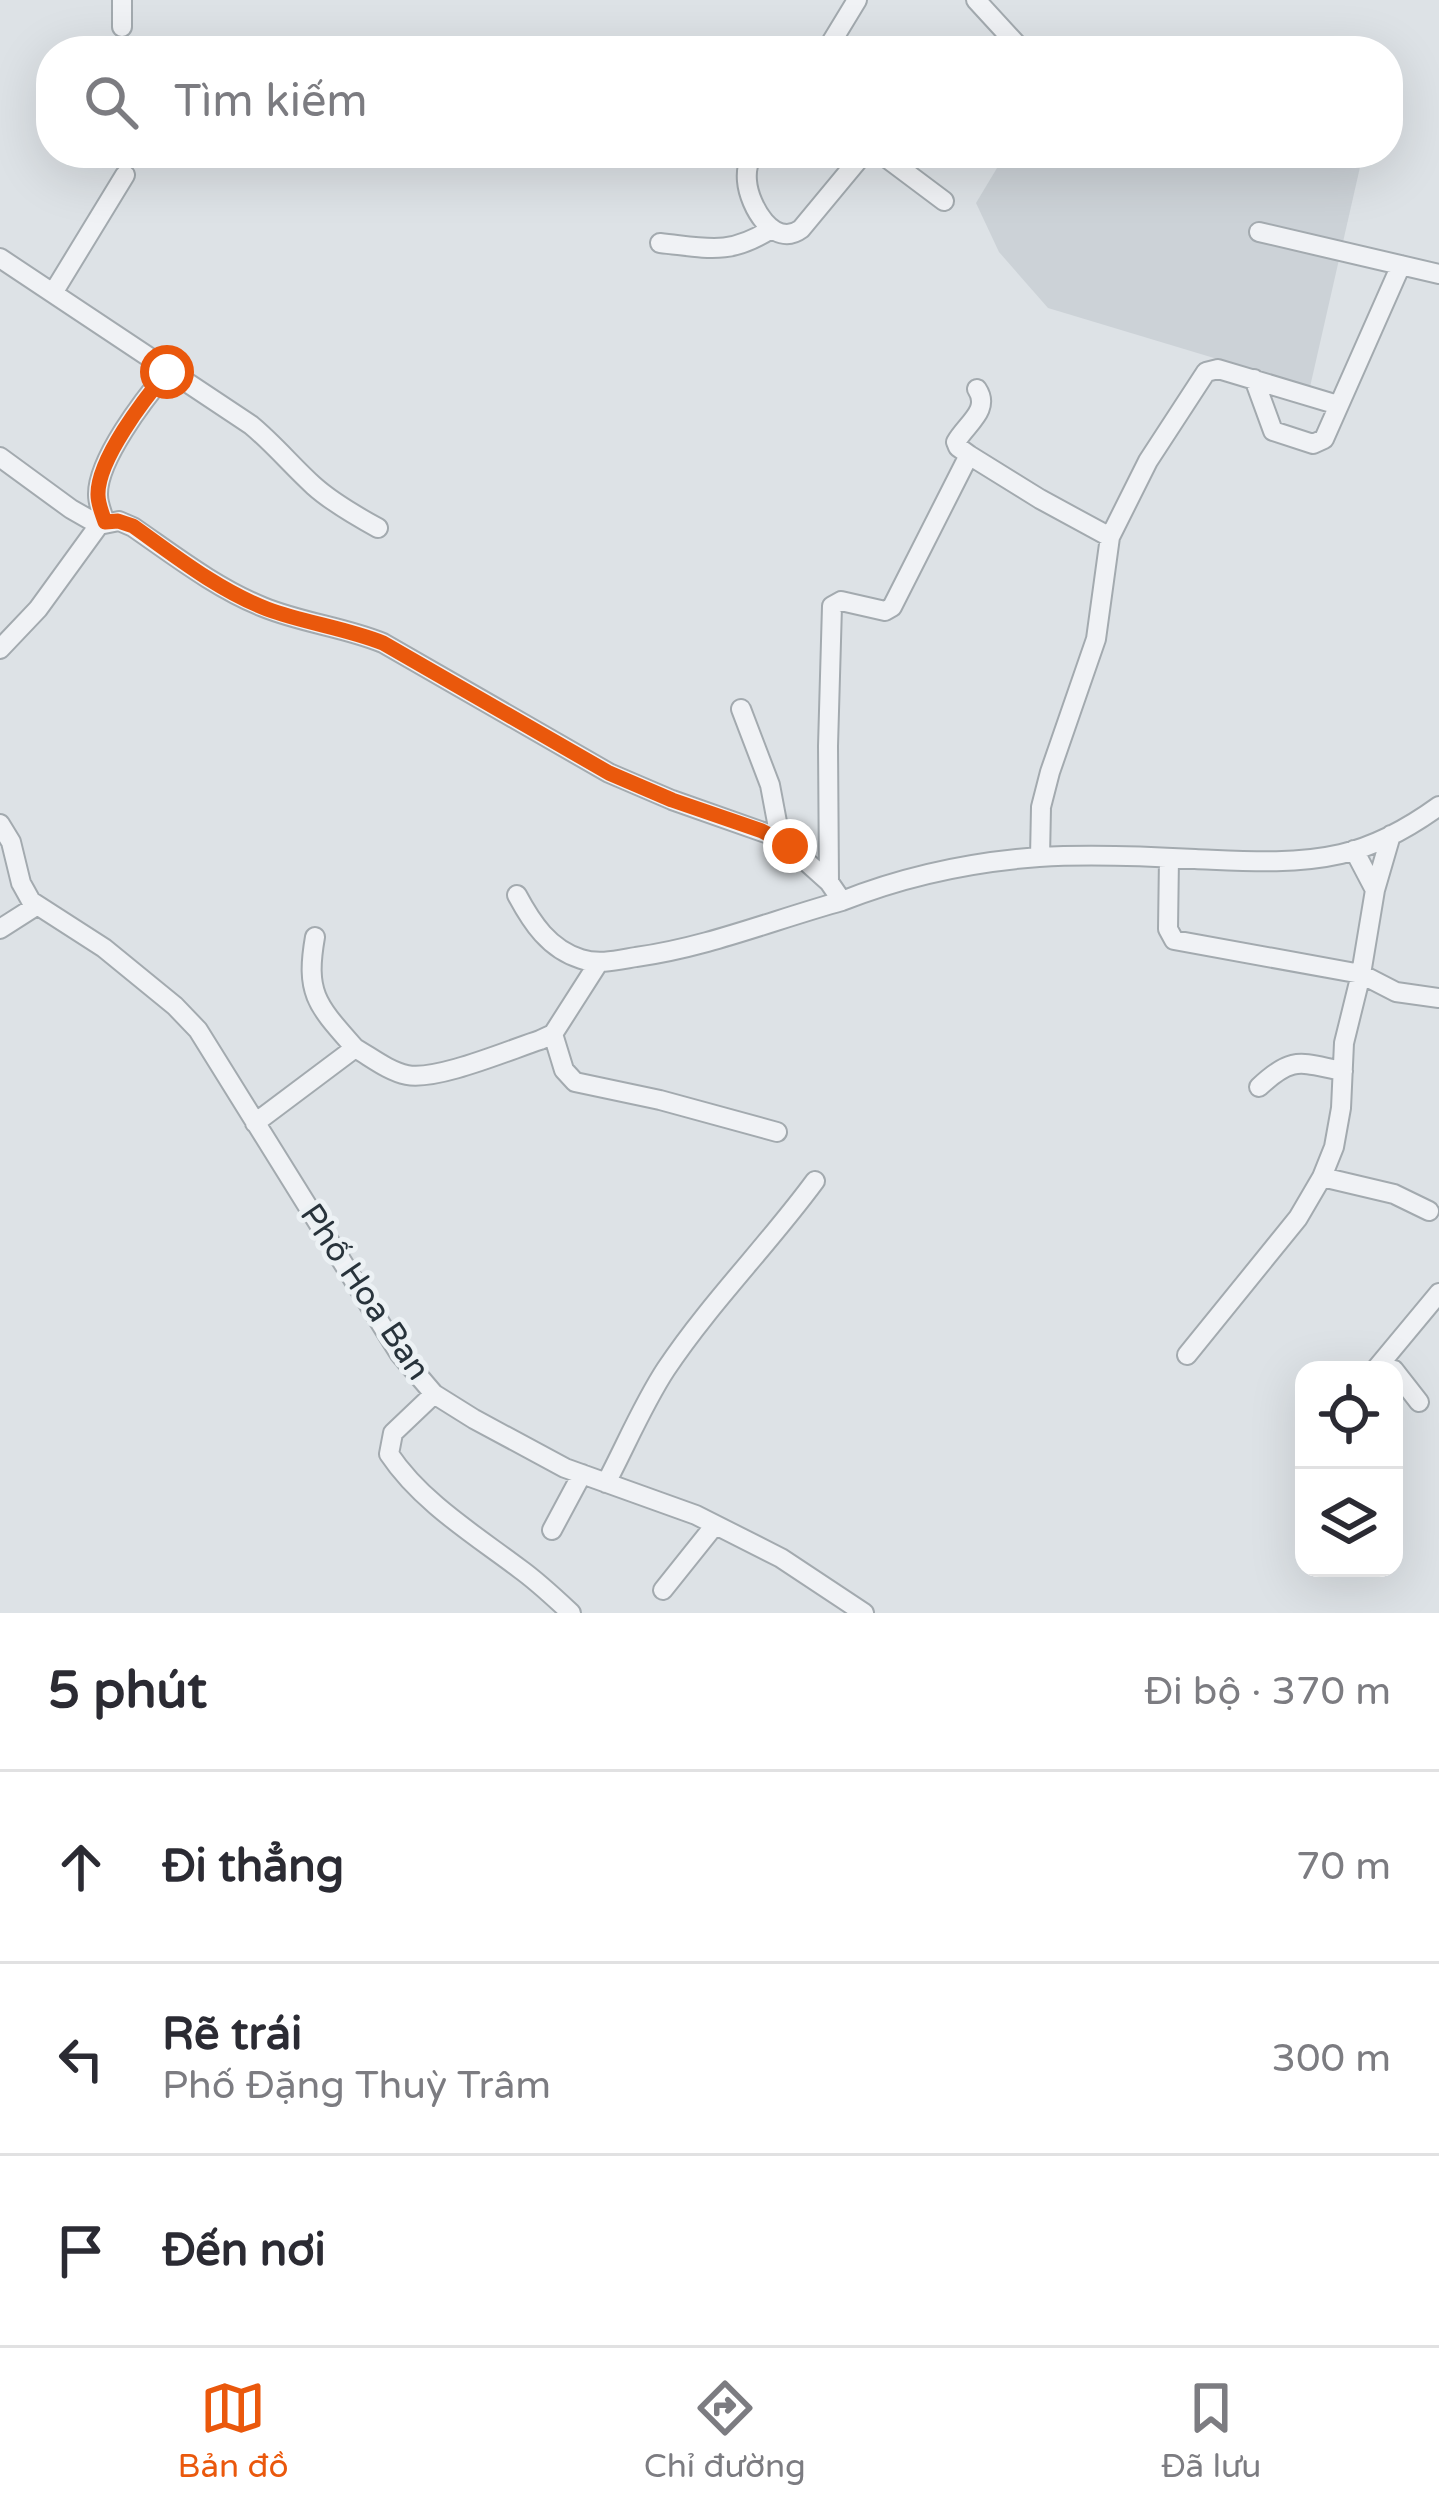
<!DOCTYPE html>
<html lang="vi">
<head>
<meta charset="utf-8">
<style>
	body { margin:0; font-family:"Varela Round",sans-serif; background:#f7f7f7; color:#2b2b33 }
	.controls { position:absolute; right:36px; bottom:36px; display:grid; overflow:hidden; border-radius:24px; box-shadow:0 12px 48px #0002 }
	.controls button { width:108px; height:108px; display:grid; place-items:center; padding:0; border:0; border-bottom:3px solid #e1e1e2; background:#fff; color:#2b2b33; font:60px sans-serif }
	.stop { position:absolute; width:36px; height:36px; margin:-27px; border:9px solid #ea580c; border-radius:50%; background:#fff }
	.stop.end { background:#ea580c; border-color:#fff; box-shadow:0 3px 12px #0008 }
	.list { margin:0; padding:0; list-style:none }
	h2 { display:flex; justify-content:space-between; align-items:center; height:156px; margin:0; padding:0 48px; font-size:51px }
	h2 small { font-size:39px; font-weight:400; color:#7c7c81 }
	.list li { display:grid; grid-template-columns:78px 1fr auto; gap:36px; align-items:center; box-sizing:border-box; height:192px; padding:0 48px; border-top:3px solid #e1e1e2 }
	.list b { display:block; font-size:45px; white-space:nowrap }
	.list p { margin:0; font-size:39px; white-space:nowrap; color:#7c7c81 }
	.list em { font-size:39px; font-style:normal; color:#7c7c81 }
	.icon { flex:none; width:66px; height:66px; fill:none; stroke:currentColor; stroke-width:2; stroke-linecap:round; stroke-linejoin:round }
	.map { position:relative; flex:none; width:1439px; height:1613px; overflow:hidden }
	.search { position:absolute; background:#fff; box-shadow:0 12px 48px #0002; left:36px; right:36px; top:36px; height:132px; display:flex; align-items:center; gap:30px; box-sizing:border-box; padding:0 42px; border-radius:48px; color:#7c7c81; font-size:45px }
	.sheet { height:732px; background:#fff }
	nav { display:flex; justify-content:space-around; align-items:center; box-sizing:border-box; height:168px; border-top:3px solid #e1e1e2; background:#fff; font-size:33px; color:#7c7c81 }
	nav a { display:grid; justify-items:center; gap:6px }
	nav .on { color:#ea580c }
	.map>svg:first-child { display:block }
	.built { fill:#ccd2d7 }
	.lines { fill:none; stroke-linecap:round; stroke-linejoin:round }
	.street-casing { stroke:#a3aaaf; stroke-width:22 }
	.street { stroke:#f0f2f5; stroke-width:18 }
	.route { stroke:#ea580c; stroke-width:15 }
	.labels { text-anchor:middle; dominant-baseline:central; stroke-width:10; stroke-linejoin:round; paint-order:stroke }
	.street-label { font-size:33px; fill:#28333b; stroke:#ecf1f4 }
</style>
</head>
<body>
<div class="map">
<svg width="1439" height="1613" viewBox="0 0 1439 1613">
	<rect width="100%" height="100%" fill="#dde2e6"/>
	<path class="built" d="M1006,153L1363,154L1310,387L1048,308L999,252L976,203Z"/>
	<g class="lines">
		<defs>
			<path id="street" d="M122,0V27
				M976,0L1021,49
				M826,51L857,0
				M753,153C748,163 746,170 747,181C749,206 774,249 801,229L864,153
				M880,153L944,201
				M1259,232L1439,274
				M660,243C707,248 729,256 771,229
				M0,258L251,425C274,444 292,466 314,486C333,503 356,516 378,528
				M53,293L125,175
				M1254,379L1273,431L1313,444L1324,439L1401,265
				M969,455L958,447L956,442C966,424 991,410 977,389
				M0,457L71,509L99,525
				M105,522C102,513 98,504 98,495C97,460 145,398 167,372
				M0,649L38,609L99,525L119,521L133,527C175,556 216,588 263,607C302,623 344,627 383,643L609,773L672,800L780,838L829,882L842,901C905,876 971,862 1039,857C1090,854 1143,856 1195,859C1243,861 1293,865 1341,854C1376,846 1410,827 1439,806
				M741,709L770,785L780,838
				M0,824L11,842L21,883L31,901L104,948L175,1006L198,1030L399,1353L434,1394L474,1419L565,1468L696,1515L781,1558L864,1613
				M1354,850L1375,890
				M1040,857L1041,807L1050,772L1096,639L1110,537L1148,461L1206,372L1218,369L1338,405
				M1169,858L1168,929L1174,940L1361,974L1396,992L1439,998
				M829,882L828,746L832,606L841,601L885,611L892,607L969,455L1040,499L1110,537
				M517,895C532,923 549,949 581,959C599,965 618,960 636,957C708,947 773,920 842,901
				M0,929L36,906
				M315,937C305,994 317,1005 355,1048
				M553,1034L564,1070L575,1082L660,1100L777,1132
				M1259,1087C1293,1055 1300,1063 1343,1071
				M255,1123L355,1048C371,1057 388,1071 407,1075C437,1081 509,1050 540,1040L553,1034L599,962
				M1322,1177L1394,1194L1429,1211
				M1187,1355L1298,1218L1322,1177L1334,1147L1341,1108L1344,1043L1361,974L1375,890L1391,835
				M1375,1370L1439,1293
				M1394,1370L1419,1402
				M434,1394L393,1433L389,1454C421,1502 475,1535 520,1569C538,1582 555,1598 571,1613
				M606,1483C626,1445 643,1404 666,1369C710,1303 768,1245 815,1181
				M552,1530L582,1474
				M663,1590L715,1525"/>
		</defs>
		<use href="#street" class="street-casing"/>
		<use href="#street" class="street"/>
	</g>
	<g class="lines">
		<path class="route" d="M167,372C145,398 97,460 98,495C98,504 102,513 105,522L118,521L133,526C175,556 218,590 267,609C305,623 345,628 383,643L609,773L672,800L762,831L790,846"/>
	</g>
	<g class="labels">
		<g class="street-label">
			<text transform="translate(365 1292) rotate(56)">Phố Hoa Ban</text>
		</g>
	</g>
</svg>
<div class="controls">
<button><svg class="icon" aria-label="locate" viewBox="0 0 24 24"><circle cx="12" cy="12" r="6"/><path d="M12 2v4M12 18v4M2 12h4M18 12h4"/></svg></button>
<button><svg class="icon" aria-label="layers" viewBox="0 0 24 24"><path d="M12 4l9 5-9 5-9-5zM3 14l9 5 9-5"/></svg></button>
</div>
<div class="stop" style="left:167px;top:372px"></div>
<div class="stop end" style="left:790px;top:846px"></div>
<div class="search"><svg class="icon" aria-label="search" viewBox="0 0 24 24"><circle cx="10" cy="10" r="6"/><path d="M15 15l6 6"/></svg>Tìm kiếm</div>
</div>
<section class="sheet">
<h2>5 phút<small>Đi bộ · 370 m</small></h2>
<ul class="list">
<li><svg class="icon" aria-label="ahead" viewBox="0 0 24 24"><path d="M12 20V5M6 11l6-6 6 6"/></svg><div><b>Đi thẳng</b></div><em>70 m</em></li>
<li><svg class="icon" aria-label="left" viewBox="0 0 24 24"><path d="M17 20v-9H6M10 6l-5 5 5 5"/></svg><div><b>Rẽ trái</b><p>Phố Đặng Thuỳ Trâm</p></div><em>300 m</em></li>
<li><svg class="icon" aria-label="arrive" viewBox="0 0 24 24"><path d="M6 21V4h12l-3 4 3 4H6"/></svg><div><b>Đến nơi</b></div></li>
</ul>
</section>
<nav>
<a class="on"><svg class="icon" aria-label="map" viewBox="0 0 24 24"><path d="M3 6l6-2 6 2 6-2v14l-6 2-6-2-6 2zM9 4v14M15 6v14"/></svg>Bản đồ</a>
<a><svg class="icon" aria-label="directions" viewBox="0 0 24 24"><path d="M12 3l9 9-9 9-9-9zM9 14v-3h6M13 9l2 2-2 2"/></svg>Chỉ đường</a>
<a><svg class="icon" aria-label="saved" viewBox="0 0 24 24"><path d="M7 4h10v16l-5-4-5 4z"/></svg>Đã lưu</a>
</nav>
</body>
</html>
